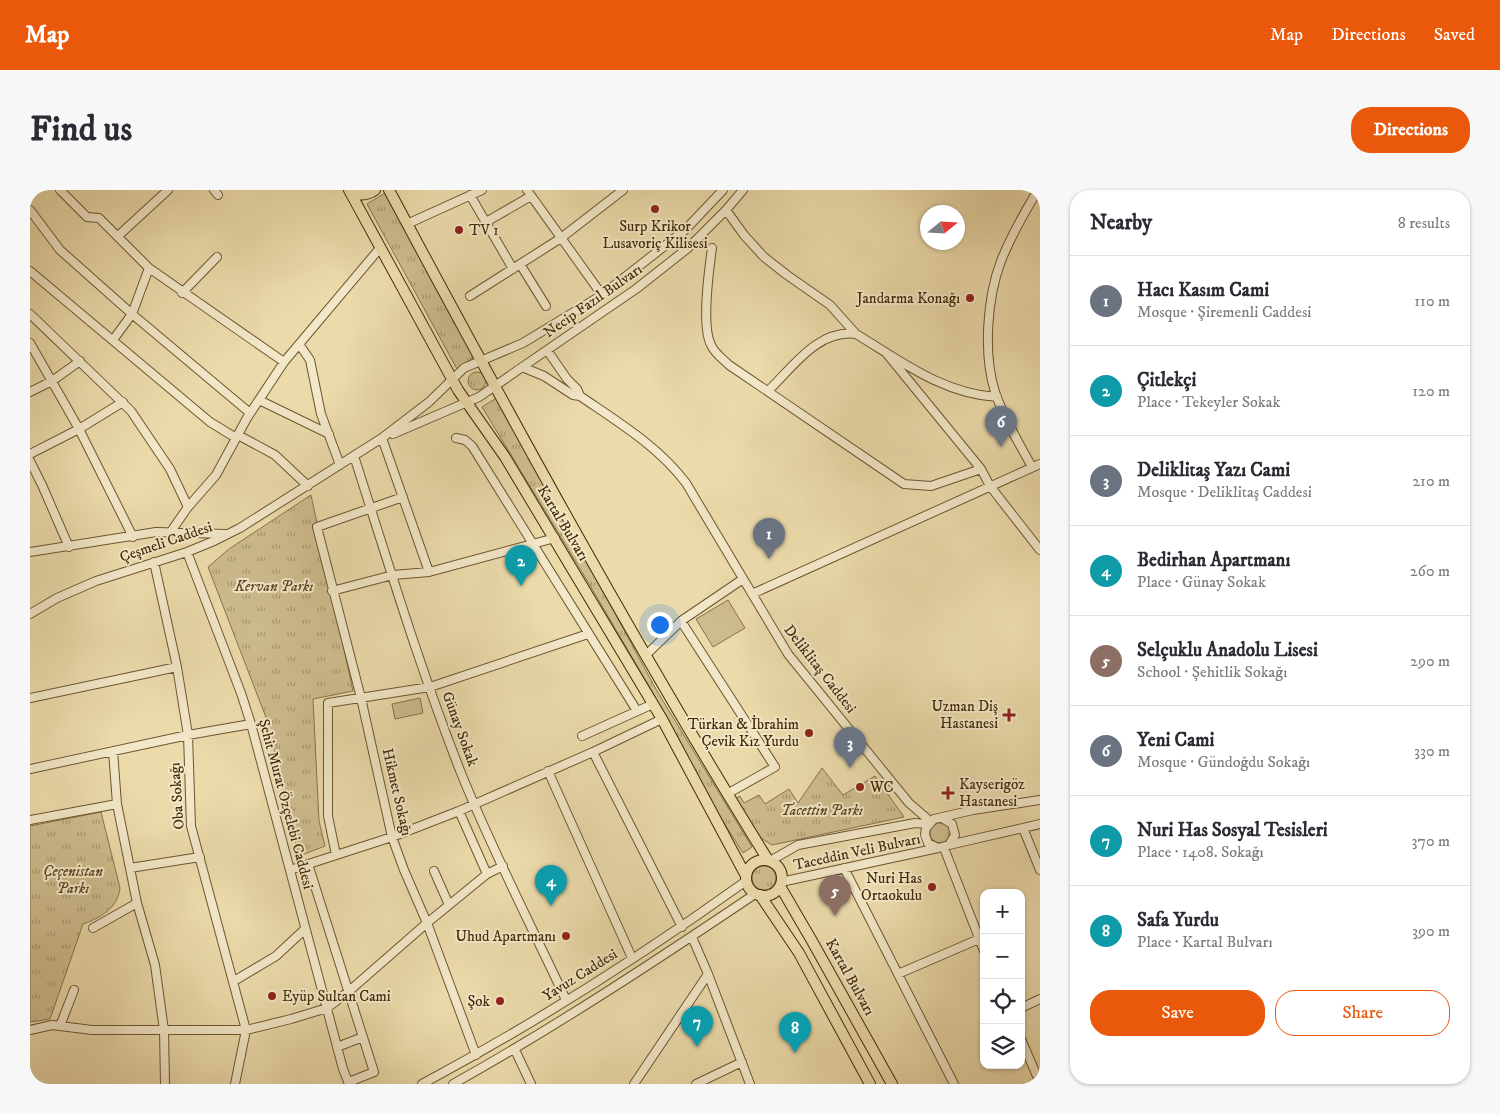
<!DOCTYPE html>
<html lang="en">
<head>
<meta charset="utf-8">
<style>
	body { margin:0; font-family:"IM FELL DW Pica",serif; background:#f7f7f7; color:#2b2b33 }
	.controls { position:absolute; right:15px; bottom:15px; display:grid; overflow:hidden; border-radius:10px; box-shadow:0 1px 4px #0004 }
	.controls button { width:45px; height:45px; display:grid; place-items:center; padding:0; border:0; border-bottom:1px solid #e1e1e2; background:#fff; color:#2b2b33; font:25px sans-serif }
	.compass { position:absolute; left:890px; top:15px; width:45px; height:45px; border-radius:50%; background:#fff; box-shadow:0 1px 4px #0004; rotate:72deg }
	.you { position:absolute; left:629px; top:434px; width:18px; height:18px; margin:-12px; border:4px solid #fff; border-radius:50%; background:#1a73e8; box-shadow:0 0 0 8px #1a73e833 }
	.badge { display:grid; place-items:center; width:32px; height:32px; border-radius:50%; background:#ea580c; color:#fff; font-size:16px; font-weight:700 }
	.pin { position:absolute; translate:-50% -41px; filter:drop-shadow(0 1px 2px #0008) }
	.pin::after { content:''; position:absolute; top:26px; width:18px; height:15px; background:inherit; clip-path:polygon(0 0,100% 0,50% 100%) }
	.list { margin:0; padding:0; list-style:none }
	h2 { display:flex; justify-content:space-between; align-items:center; height:65px; margin:0; padding:0 20px; font-size:21px }
	h2 small { font-size:16px; font-weight:400; color:#7c7c81 }
	.list li { display:grid; grid-template-columns:32px 1fr auto; gap:15px; align-items:center; box-sizing:border-box; height:90px; padding:0 20px; border-top:1px solid #e1e1e2 }
	.list b { display:block; font-size:19px; white-space:nowrap }
	.list p { margin:0; font-size:16px; white-space:nowrap; color:#7c7c81 }
	.list em { font-size:16px; font-style:normal; color:#7c7c81 }
	.actions { display:flex; gap:10px; padding:15px 20px }
	.actions a { flex:1; padding:11px 0; border:1px solid #ea580c; border-radius:20px; text-align:center; font-size:18px; color:#ea580c }
	.actions .main { background:#ea580c; color:#fff }
	.icon { flex:none; width:28px; height:28px; fill:none; stroke:currentColor; stroke-width:2; stroke-linecap:round; stroke-linejoin:round }
	.map { position:relative; flex:none; width:1010px; height:894px; overflow:hidden; border-radius:20px }
	header { display:flex; align-items:center; gap:30px; box-sizing:border-box; height:70px; padding:0 25px; background:#ea580c; color:#fff }
	header strong { font-size:24px }
	nav { display:flex; gap:28px; margin-inline-start:auto; font-size:18px }
	.intro { display:flex; align-items:center; justify-content:space-between; box-sizing:border-box; height:120px; padding:0 30px }
	h1 { margin:0; font-size:35px }
	.button { padding:12px 22px; border-radius:20px; background:#ea580c; color:#fff; font-size:18px; font-weight:700 }
	main { display:flex; gap:30px; padding:0 30px }
	aside { flex:1; background:#fff; border-radius:20px; box-shadow:0 1px 4px #0004 }
	.map>svg:first-child { display:block }
	.grass { fill:url(#grass-tufts); stroke:#88734a }
	.garden { fill:#cebc8e; stroke:#88734a }
	.lines { fill:none; stroke-linecap:round; stroke-linejoin:round }
	.minor-casing { stroke:#6c562f; stroke-width:10 }
	.major-casing { stroke:#412a06; stroke-width:12 }
	.minor { stroke:#f2e7c8; stroke-width:8 }
	.major { stroke:#ebdaaa; stroke-width:10 }
	.poi-dot { fill:#8f2418; stroke:#f2e7c8; stroke-width:2 }
	.labels { text-anchor:middle; dominant-baseline:central; stroke-width:4; stroke-linejoin:round; paint-order:stroke }
	.poi-label { font-size:15px; fill:#412a06; stroke:#f2e7c8; text-anchor:end }
	.street-label { font-size:15px; fill:#412a06; stroke:#f2e7c8 }
	.park-label { font-size:15px; font-style:italic; fill:#5d4721; stroke:#f2e7c8 }
</style>
</head>
<body>
<header>
<strong>Map</strong>
<nav><a>Map</a><a>Directions</a><a>Saved</a></nav>
</header>
<div class="intro"><h1>Find us</h1><a class="button">Directions</a></div>
<main>
<div class="map">
<svg width="1010" height="894" viewBox="0 0 1010 894">
	<defs>
		<pattern id="grass-tufts" width="24" height="20" patternUnits="userSpaceOnUse" patternTransform="scale(1.25)"><rect width="24" height="20" fill="#cebc8e"/><path d="M3 7l-1-3M5 7V3M7 7l1-3M15 17l-1-3M17 17v-4M19 17l1-3" fill="none" stroke="#a99972"/></pattern>
	</defs>
	<rect width="100%" height="100%" fill="#ebdaaa"/>
	<filter id="stains"><feTurbulence type="fractalNoise" baseFrequency=".004" numOctaves="4"/><feColorMatrix values="0 0 0 0 .2 0 0 0 0 .09 0 0 0 0 .02 0 0 0 .5 -.17"/></filter>
	<radialGradient id="worn" r=".72"><stop offset=".6" stop-color="#630" stop-opacity="0"/><stop offset="1" stop-color="#630" stop-opacity=".3"/></radialGradient>
	<path class="grass" d="M355,3L444,167L427,179L337,14Z
		M438 191a9 9 0 1 1 18 0a9 9 0 1 1-18 0Z
		M468,207L627,501L722,657L713,663L669,593L623,503L558,392L452,217Z
		M281,305L323,501L283,509L289,631L295,656L269,666L237,530L178,377L199,359Z
		M792,578L813,605L845,586L874,627L742,655L731,648L703,610L710,606L714,613L729,605L735,614L759,599L768,613Z
		M71,622L90,698C88,718 70,728 53,734L20,829L0,832V636Z
		M900 643a10 10 0 1 1 20 0a10 10 0 1 1-20 0Z
		M722 688a12 12 0 1 1 24 0a12 12 0 1 1-24 0Z"/>
	<path class="garden" d="M698,410L715,438L683,457L666,429Z
		M390,508L393,523L365,529L362,514Z"/>
	<g class="lines">
		<defs>
			<path id="minor" d="M30,0L57,27L69,28L119,78L254,172
				M184,0L188,5
				M497,0L572,105
				M440,5L483,79
				M0,20L30,60L102,124L220,223
				M696,20L714,45L734,67L757,85L800,115L826,144
				M456,32L501,6
				M377,34L452,0
				M88,46L138,0
				M682,58C679,80 671,136 681,155C685,164 693,169 699,175L874,294L901,296L951,279
				M490,74L516,116
				M0,81L180,232L206,248
				M152,103L187,67
				M440,106L531,48L593,0
				M0,124L101,221L140,279L158,317
				M83,150L102,124L119,78
				M0,153L49,239L103,347
				M269,154L280,170L291,224L310,275
				M517,160L537,189L547,199L550,206C588,232 628,256 656,293L758,464L879,613L900,631
				M857,164L951,279L960,296L1010,360
				M492,177L514,186L543,205L550,206
				M738,201C763,177 788,139 826,144C871,171 913,204 967,207
				M0,202L22,191L50,171
				M229,210L299,244
				M363,244L449,207L517,160L606,99L658,58L696,20L713,0
				M208,245L245,265L278,296
				M352,248L399,382
				M426,248L435,250L442,256L607,521
				M0,264L49,239L93,212
				M324,266C358,372 390,479 431,583C462,660 501,735 536,810
				M0,271L12,295L39,357
				M1002,277C989,253 974,229 965,202C953,164 957,108 971,71C981,46 994,23 1008,0
				M373,307L287,337L331,508L362,647L374,680L397,733L446,865
				M140,343L158,317L186,285L217,228L254,172L350,58
				M0,362L126,342L196,344
				M157,362L211,503L221,534L313,879L319,894
				M124,372L147,477L158,545L161,636L216,840L205,894
				M302,401L363,385L399,382L525,348
				M722,404L1010,274
				M0,424L27,408L66,391L157,362L184,351L210,338L352,248L399,212L434,178L493,153L572,105L655,40L693,0
				M651,431L745,577L697,604
				M616,465L651,431L713,389
				M0,508L147,477
				M552,546L623,514
				M83,561L87,614L107,713L125,775L134,840L135,894
				M563,562L652,737
				M0,579L158,545L221,534
				M518,581L602,768
				M429,621L457,684
				M912,628L922,634L925,645L919,655L908,658L898,653L895,645L896,638L904,629L943,620L1010,610
				M0,630L87,614
				M993,638L1010,680
				M919,655L1010,634
				M914,658L954,761
				M306,665L298,626V513L400,497L558,444
				M740,671L768,655L885,633L898,634
				M278,674L344,882L319,892
				M100,678L170,667
				M814,678L924,894
				M260,680L362,647L429,621L563,562L632,529
				M404,681L419,715
				M751,692L908,658
				M63,738L107,713
				M662,747L678,784L720,894
				M868,784L949,749
				M204,791L246,766L275,739
				M991,818L1010,809
				M30,836L44,800
				M0,840L22,835L62,840H216L261,829L297,818L318,802L397,733L457,684L473,676
				M991,849L1010,893
				M307,857L333,847
				M485,860L501,894
				M392,894C504,834 613,765 716,691
				M423,894C527,836 627,770 725,704
				M604,894L678,784
				M666,894L712,872"/>
			<path id="major" d="M319,0L428,200L475,267L632,529L716,686
				M319,0C328,6 336,6 345,0
				M359,0C480,226 603,452 738,670
				M716 688a18 18 0 1 1 36 0a18 18 0 1 1-36 0Z
				M750,696L782,751L862,894
				M730,705L769,763L840,894"/>
		</defs>
		<use href="#minor" class="minor-casing"/>
		<use href="#major" class="major-casing"/>
		<use href="#minor" class="minor"/>
		<use href="#major" class="major"/>
	</g>
	<g class="poi-dot">
		<circle cx="625" cy="19" r="5"/>
		<circle cx="429" cy="40" r="5"/>
		<circle cx="940" cy="108" r="5"/>
		<path d="M976.5 517.5h5v5h5v5h-5v5h-5v-5h-5v-5h5z"/>
		<circle cx="779" cy="543" r="5"/>
		<circle cx="830" cy="597" r="5"/>
		<path d="M915.5 595.5h5v5h5v5h-5v5h-5v-5h-5v-5h5z"/>
		<circle cx="902" cy="697" r="5"/>
		<circle cx="536" cy="746" r="5"/>
		<circle cx="242" cy="806" r="5"/>
		<circle cx="470" cy="811" r="5"/>
	</g>
	<g class="labels">
		<g class="poi-label">
			<text x="625" y="36" text-anchor="middle">Surp Krikor<tspan x="625" dy="17">Lusavoriç Kilisesi</tspan></text>
			<text x="439" y="40" text-anchor="start">TV 1</text>
			<text x="930" y="108">Jandarma Konağı</text>
			<text x="968" y="516">Uzman Diş<tspan x="968" dy="17">Hastanesi</tspan></text>
			<text x="769" y="534">Türkan &amp; İbrahim<tspan x="769" dy="17">Çevik Kız Yurdu</tspan></text>
			<text x="929" y="594" text-anchor="start">Kayserigöz<tspan x="929" dy="17">Hastanesi</tspan></text>
			<text x="840" y="597" text-anchor="start">WC</text>
			<text x="892" y="688">Nuri Has<tspan x="892" dy="17">Ortaokulu</tspan></text>
			<text x="526" y="746">Uhud Apartmanı</text>
			<text x="252" y="806" text-anchor="start">Eyüp Sultan Cami</text>
			<text x="460" y="811">Şok</text>
		</g>
		<g class="street-label">
			<text transform="translate(563 111) rotate(-35)">Necip Fazıl Bulvarı</text>
			<text transform="translate(533 333) rotate(59)">Kartal Bulvarı</text>
			<text transform="translate(136 352) rotate(-19)">Çeşmeli Caddesi</text>
			<text transform="translate(790 479) rotate(52)">Deliklitaş Caddesi</text>
			<text transform="translate(430 539) rotate(70)">Günay Sokak</text>
			<text transform="translate(367 602) rotate(77)">Hikmet Sokağı</text>
			<text transform="translate(147 606) rotate(-94)">Oba Sokağı</text>
			<text transform="translate(256 614) rotate(75)">Şehit Murat Özçelebi Caddesi</text>
			<text transform="translate(827 662) rotate(-12)">Taceddin Veli Bulvarı</text>
			<text transform="translate(550 785) rotate(-32)">Yavuz Caddesi</text>
			<text transform="translate(820 787) rotate(61)">Kartal Bulvarı</text>
		</g>
		<g class="park-label">
			<text x="244" y="396">Kervan Parkı</text>
			<text x="792" y="620">Tacettin Parkı</text>
			<text x="43" y="681">Çeçenistan<tspan x="43" dy="17">Parkı</tspan></text>
		</g>
	</g>
	<rect width="100%" height="100%" filter="url(#stains)"/>
	<rect width="100%" height="100%" fill="url(#worn)"/>
</svg>
<div class="controls">
<button>+</button>
<button>−</button>
<button><svg class="icon" aria-label="locate" viewBox="0 0 24 24"><circle cx="12" cy="12" r="6"/><path d="M12 2v4M12 18v4M2 12h4M18 12h4"/></svg></button>
<button><svg class="icon" aria-label="layers" viewBox="0 0 24 24"><path d="M12 4l9 5-9 5-9-5zM3 14l9 5 9-5"/></svg></button>
</div>
<svg class="compass" viewBox="-18 -18 36 36"><path d="M0-13l5 13h-10z" fill="#e53935"/><path d="M0 13l5-13h-10z" fill="#7c7c81"/></svg>
<div class="you"></div>
<div class="pin badge" style="left:739px;top:369px;background:#6b7280">1</div>
<div class="pin badge" style="left:491px;top:396px;background:#0f9aa8">2</div>
<div class="pin badge" style="left:820px;top:578px;background:#6b7280">3</div>
<div class="pin badge" style="left:521px;top:716px;background:#0f9aa8">4</div>
<div class="pin badge" style="left:805px;top:726px;background:#8d6e63">5</div>
<div class="pin badge" style="left:971px;top:257px;background:#6b7280">6</div>
<div class="pin badge" style="left:667px;top:857px;background:#0f9aa8">7</div>
<div class="pin badge" style="left:765px;top:863px;background:#0f9aa8">8</div>
</div>
<aside>
<h2>Nearby<small>8 results</small></h2>
<ul class="list">
<li><span class="badge" style="background:#6b7280">1</span><div><b>Hacı Kasım Cami</b><p>Mosque · Şiremenli Caddesi</p></div><em>110 m</em></li>
<li><span class="badge" style="background:#0f9aa8">2</span><div><b>Çitlekçi</b><p>Place · Tekeyler Sokak</p></div><em>120 m</em></li>
<li><span class="badge" style="background:#6b7280">3</span><div><b>Deliklitaş Yazı Cami</b><p>Mosque · Deliklitaş Caddesi</p></div><em>210 m</em></li>
<li><span class="badge" style="background:#0f9aa8">4</span><div><b>Bedirhan Apartmanı</b><p>Place · Günay Sokak</p></div><em>260 m</em></li>
<li><span class="badge" style="background:#8d6e63">5</span><div><b>Selçuklu Anadolu Lisesi</b><p>School · Şehitlik Sokağı</p></div><em>290 m</em></li>
<li><span class="badge" style="background:#6b7280">6</span><div><b>Yeni Cami</b><p>Mosque · Gündoğdu Sokağı</p></div><em>330 m</em></li>
<li><span class="badge" style="background:#0f9aa8">7</span><div><b>Nuri Has Sosyal Tesisleri</b><p>Place · 1408. Sokağı</p></div><em>370 m</em></li>
<li><span class="badge" style="background:#0f9aa8">8</span><div><b>Safa Yurdu</b><p>Place · Kartal Bulvarı</p></div><em>390 m</em></li>
</ul>
<div class="actions"><a class="main">Save</a><a>Share</a></div>
</aside>
</main>
</body>
</html>
